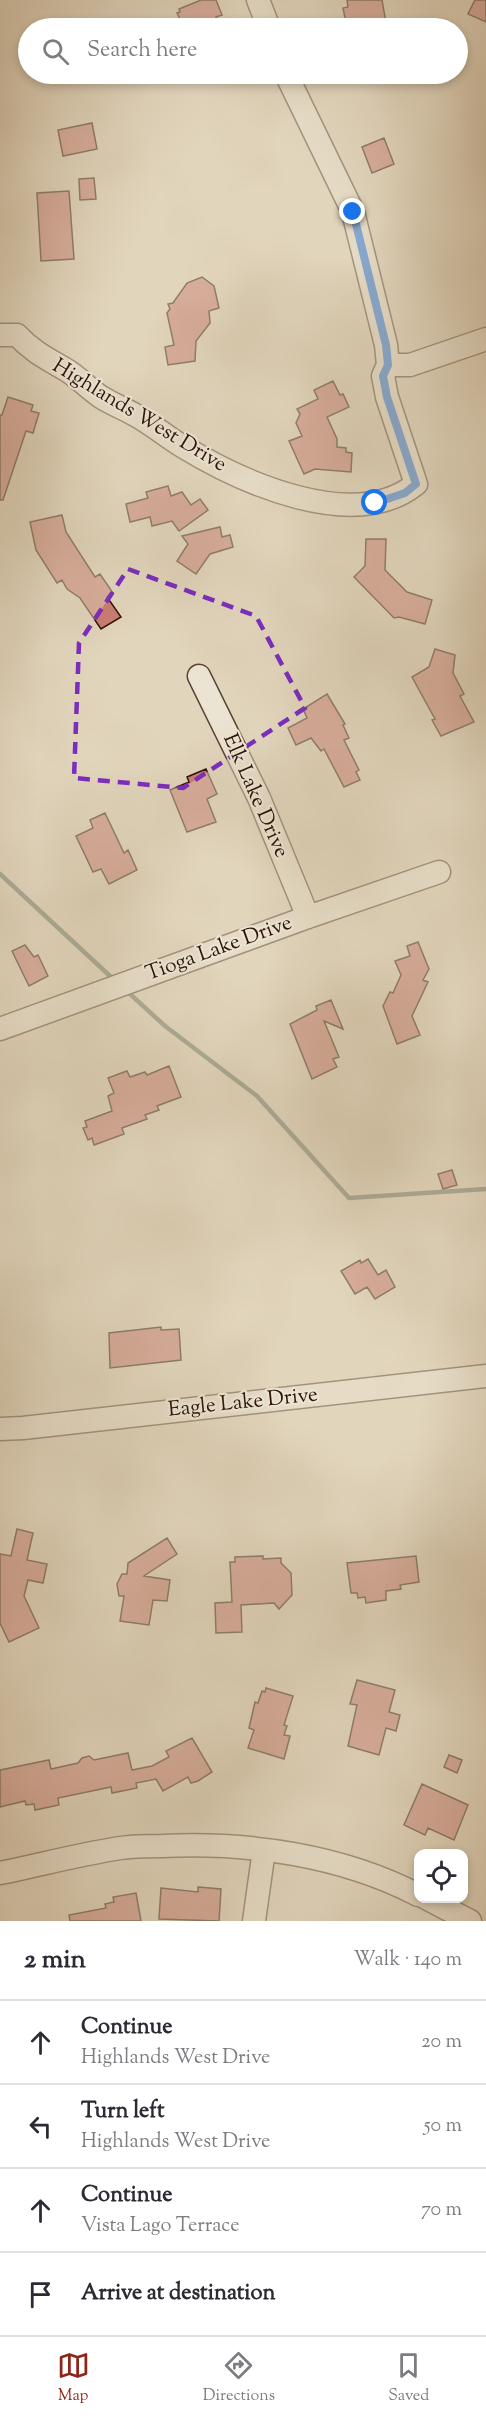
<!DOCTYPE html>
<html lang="en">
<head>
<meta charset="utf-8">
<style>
	body { margin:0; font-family:"Sorts Mill Goudy",serif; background:#f2f2f3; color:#2b2b33 }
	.controls { position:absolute; right:18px; bottom:18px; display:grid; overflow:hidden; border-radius:12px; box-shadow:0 3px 9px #0003 }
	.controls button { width:54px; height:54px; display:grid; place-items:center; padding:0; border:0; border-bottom:2px solid #e1e1e2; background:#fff; color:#2b2b33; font:30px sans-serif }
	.stop { position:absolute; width:18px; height:18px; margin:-14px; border:4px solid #1a73e8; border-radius:50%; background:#fff }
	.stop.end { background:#1a73e8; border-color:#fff; box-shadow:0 2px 6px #0008 }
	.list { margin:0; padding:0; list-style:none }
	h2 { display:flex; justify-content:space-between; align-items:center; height:78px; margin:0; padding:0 24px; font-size:26px }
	h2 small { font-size:20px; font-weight:400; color:#7c7c81 }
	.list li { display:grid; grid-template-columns:39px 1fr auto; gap:18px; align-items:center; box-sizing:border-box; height:84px; padding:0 24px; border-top:2px solid #e1e1e2 }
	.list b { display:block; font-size:22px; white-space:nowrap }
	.list p { margin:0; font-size:20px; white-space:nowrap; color:#7c7c81 }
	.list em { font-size:20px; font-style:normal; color:#7c7c81 }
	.icon { flex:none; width:33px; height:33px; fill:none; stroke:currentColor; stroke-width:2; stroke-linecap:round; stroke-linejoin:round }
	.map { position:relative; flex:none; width:486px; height:1921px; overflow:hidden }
	.search { position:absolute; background:#fff; box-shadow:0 3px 9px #0003; left:18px; right:18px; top:18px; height:66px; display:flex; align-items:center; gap:15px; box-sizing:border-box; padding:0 21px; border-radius:33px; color:#7c7c81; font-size:22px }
	.sheet { height:414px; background:#fff }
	nav { display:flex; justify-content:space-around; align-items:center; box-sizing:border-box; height:84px; border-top:2px solid #e1e1e2; background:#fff; font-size:16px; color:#7c7c81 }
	nav a { display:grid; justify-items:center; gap:3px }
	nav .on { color:#8f2418 }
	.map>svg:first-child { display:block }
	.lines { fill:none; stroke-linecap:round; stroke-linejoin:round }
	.stream { stroke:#6b7769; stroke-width:4.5 }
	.building { fill:#cb7d73; stroke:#2b1307; stroke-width:1.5 }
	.minor-casing { stroke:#584434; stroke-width:25 }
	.minor { stroke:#ece4d3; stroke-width:22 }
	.route { stroke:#1a73e8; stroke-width:8 }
	.marked { fill:none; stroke:#7b2cbf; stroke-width:4.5; stroke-dasharray:12 8; stroke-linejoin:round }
	.labels { text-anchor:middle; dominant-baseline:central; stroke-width:4.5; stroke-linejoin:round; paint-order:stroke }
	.street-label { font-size:21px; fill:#2b1307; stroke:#ece4d3 }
</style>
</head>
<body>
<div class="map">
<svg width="486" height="1921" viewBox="0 0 486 1921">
	<rect width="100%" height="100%" fill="#e1d5bc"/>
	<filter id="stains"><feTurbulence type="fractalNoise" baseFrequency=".00333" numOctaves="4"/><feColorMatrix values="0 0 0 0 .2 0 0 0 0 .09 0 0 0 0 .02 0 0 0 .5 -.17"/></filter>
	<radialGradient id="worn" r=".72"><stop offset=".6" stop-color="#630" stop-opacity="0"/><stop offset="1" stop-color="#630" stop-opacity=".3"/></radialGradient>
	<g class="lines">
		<path class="stream" d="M0,874L110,976
			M130,994L165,1026L257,1096L349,1198L486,1189"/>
	</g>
	<path class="building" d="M201,0H216L222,15L216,17L219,28H184L177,13L180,12L179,9Z
		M347,0H382L387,28H347L343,8L348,7Z
		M475,0H486V22L468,14Z
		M92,123L97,149L63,156L58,130Z
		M384,138L394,164L372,173L362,147Z
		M94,178L96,199L80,200L79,179Z
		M69,191L74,259L41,261L37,193Z
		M202,277L214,286L219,308L209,311L210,323L196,341L195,361L168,365L165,347L174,345L167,313L170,309L168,304L173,303L187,283Z
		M333,381L340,395L343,394L349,407L327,417L337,439V447L346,448V452L352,453L351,472L315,469L304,474L289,441L302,436L296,423L300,414L297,409L318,399L314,390Z
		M8,397L33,405L31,411L39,413L33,433L26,431L3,500H0V415H2Z
		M168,486L171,496L182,492L191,505L200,499L208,510L179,531L172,521L152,526L150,517L130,522L126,504L148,498L146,492Z
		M62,515L66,532L95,577L100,574L113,593L107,597L121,617L101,629L80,598L67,589L62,580L57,583L36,550L30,522Z
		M220,527L222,537L230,535L233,547L210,554L196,574L177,561L188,544L182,536Z
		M366,539H386L385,570L407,592L432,600L425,624L399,617L394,618L354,577L365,566Z
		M435,649L455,655L453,673L464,694L460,696L474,722L441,736L432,720L435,719L412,677L429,667Z
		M327,694L345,724L343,725L349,738L344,740L359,770L356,772L360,780L344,787L324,749L321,751L311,738L296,745L288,728L307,718L303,709Z
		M206,769L217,794L207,799L216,822L187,832L170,790L189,782L187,777Z
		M105,813L124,853L128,850L137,870L109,884L101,869L93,872L76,836L93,828L90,820Z
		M418,942L429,969L423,980L428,982L412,1016L420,1035L397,1044L383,1006L390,992L393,993L401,975L395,961L410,956L407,946Z
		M25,945L34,957L38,955L48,976L29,986L12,951Z
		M331,1000L343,1029L324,1021L339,1057L333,1059L337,1067L312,1079L290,1024L317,1010L316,1006Z
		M169,1066L181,1097L157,1106L159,1110L145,1115L147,1119L122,1128L124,1134L94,1145L92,1138L88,1140L83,1128L87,1127L85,1121L112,1111L108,1096L114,1093L108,1078L127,1071L130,1077L145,1072L147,1075Z
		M452,1170L457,1185L443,1189L438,1174Z
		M368,1259L378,1275L386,1270L395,1287L375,1299L367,1287L355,1294L341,1271L360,1260L361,1263Z
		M161,1327V1330L179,1329L181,1360L110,1368L109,1333Z
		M17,1529L33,1533L27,1560L47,1564L43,1583L28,1580L24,1596L39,1628L9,1642L0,1623V1554L11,1556Z
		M167,1538L177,1554L144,1576L170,1580L167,1601L153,1600L149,1625L120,1621L124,1596H119L117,1584L122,1574H127L128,1563Z
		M263,1556V1559L281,1558V1563L291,1573L292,1595L279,1609L274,1603L241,1605L242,1632L216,1633L215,1603L232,1602L230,1562H235V1557Z
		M416,1556L419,1582L400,1585L401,1589L386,1591V1600L366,1603L365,1597L358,1598L357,1593H351L347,1563Z
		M357,1680L395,1690L389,1712L400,1715L396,1731L386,1728L379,1755L348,1746L357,1705L350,1704Z
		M266,1688L293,1696L284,1725L287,1726L284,1735L290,1736L284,1759L248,1748L254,1730L249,1728L255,1702L258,1703L262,1691L265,1692Z
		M192,1738L212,1772L198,1781L191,1783L188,1777L163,1791L156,1779L136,1783L137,1788L112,1793L111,1787L58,1798L59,1805L35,1810L34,1804L26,1805L25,1801L0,1807V1770L49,1760L51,1769L78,1763L82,1758L89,1756L94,1760L128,1753L132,1770L152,1766L169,1757L166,1751Z
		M449,1755L462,1760L457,1773L444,1767Z
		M422,1784L468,1805L454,1840L428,1828L425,1835L404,1825Z
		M198,1887L221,1889L219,1921L159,1919L161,1888L198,1892Z
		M136,1893L141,1921H70L69,1915L106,1908L105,1904L114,1902L113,1897Z"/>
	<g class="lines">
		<defs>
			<path id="minor" d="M258,0L269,28
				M0,335H17C34,353 48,359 68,371C80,379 89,389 101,397C112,404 125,409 137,416C153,425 167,437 182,446C241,482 354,534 416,484L387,397L383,376L388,365L386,345L353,212L286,74
				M388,365H410L486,339
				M199,676L259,798L308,917
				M0,1029L308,917L439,872
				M0,1429L23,1428L486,1376
				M0,1873C40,1865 80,1854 121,1848C134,1846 148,1846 162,1846C248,1842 341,1855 418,1895
				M426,1898L470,1921
				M254,1921L264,1850"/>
		</defs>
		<use href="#minor" class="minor-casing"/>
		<use href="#minor" class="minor"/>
	</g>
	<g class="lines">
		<path class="route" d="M353,212L386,345L388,365L383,376L387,397L416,484L405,493L375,503"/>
	</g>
	<path d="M0 0H486V1921H0ZM128,569L256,616L305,708L183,788L74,778L79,643Z" fill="#e1d5bc" fill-opacity=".55" fill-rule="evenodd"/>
	<path class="marked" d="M128,569L256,616L305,708L183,788L74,778L79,643Z"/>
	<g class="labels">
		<g class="street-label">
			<text transform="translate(139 416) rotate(31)">Highlands West Drive</text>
			<text transform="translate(255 796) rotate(66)">Elk Lake Drive</text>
			<text transform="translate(219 949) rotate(-20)">Tioga Lake Drive</text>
			<text transform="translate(243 1403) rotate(-6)">Eagle Lake Drive</text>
		</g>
	</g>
	<rect width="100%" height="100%" filter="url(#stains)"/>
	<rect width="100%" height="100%" fill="url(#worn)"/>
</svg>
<div class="controls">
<button><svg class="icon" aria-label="locate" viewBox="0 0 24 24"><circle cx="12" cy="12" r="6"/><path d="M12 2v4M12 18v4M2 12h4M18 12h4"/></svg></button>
</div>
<div class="stop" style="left:375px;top:503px"></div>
<div class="stop end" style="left:353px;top:212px"></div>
<div class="search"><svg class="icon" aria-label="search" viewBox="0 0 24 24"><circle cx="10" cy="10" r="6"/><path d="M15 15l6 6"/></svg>Search here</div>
</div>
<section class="sheet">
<h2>2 min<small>Walk · 140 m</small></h2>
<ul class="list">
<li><svg class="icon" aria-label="ahead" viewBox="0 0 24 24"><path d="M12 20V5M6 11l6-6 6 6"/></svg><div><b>Continue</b><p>Highlands West Drive</p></div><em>20 m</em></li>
<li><svg class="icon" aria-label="left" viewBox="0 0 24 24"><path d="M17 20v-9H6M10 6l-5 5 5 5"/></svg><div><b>Turn left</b><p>Highlands West Drive</p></div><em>50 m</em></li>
<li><svg class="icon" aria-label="ahead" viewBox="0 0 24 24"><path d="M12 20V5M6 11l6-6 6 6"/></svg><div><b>Continue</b><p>Vista Lago Terrace</p></div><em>70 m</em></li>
<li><svg class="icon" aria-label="arrive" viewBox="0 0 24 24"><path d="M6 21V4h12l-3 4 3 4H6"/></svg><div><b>Arrive at destination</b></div></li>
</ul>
</section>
<nav>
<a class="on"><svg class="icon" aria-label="map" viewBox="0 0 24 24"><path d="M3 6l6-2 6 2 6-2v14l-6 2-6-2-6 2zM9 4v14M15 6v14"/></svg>Map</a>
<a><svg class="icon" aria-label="directions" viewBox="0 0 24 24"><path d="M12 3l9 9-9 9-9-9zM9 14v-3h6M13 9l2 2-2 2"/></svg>Directions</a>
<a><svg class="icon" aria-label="saved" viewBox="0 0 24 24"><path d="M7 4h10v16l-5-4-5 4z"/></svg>Saved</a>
</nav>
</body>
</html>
